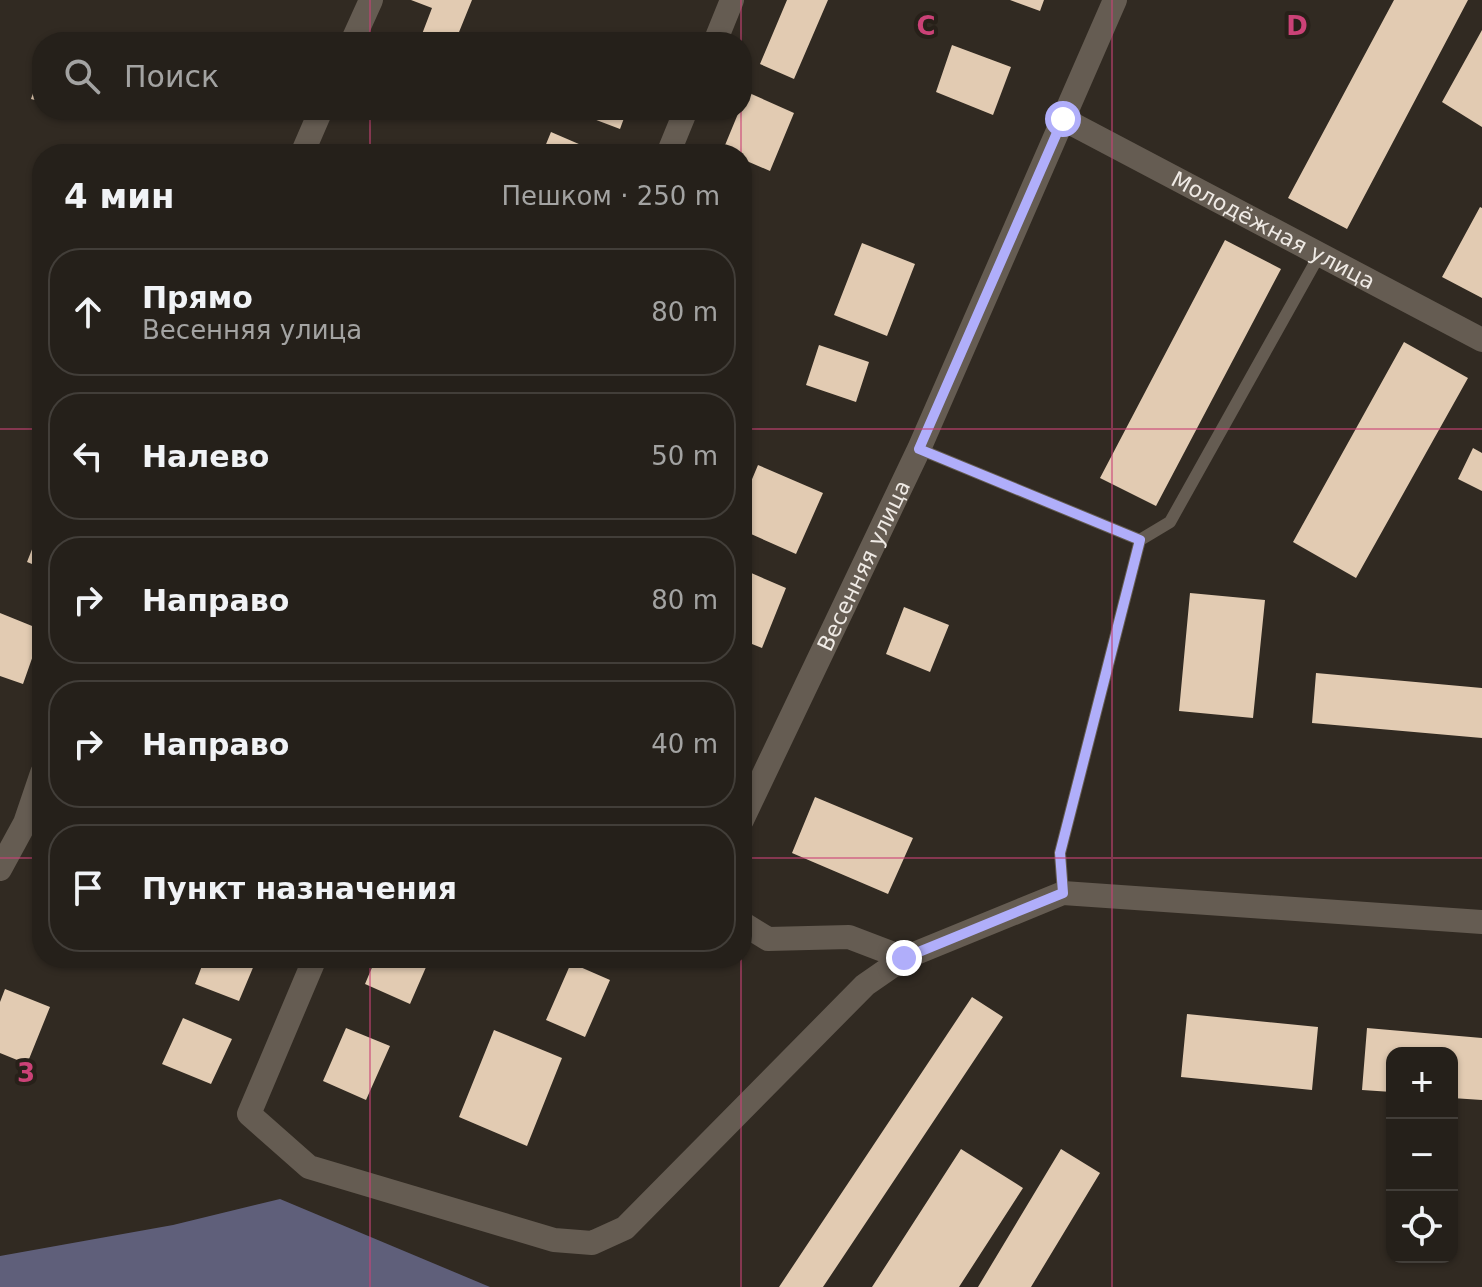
<!DOCTYPE html>
<html lang="ru">
<head>
<meta charset="utf-8">
<style>
	body { margin:0; font-family:"DejaVu Sans",sans-serif; background:#312d27; color:#f1f3f6 }
	.controls { position:absolute; right:24px; bottom:24px; display:grid; overflow:hidden; border-radius:16px; box-shadow:0 2px 6px #0004 }
	.controls button { width:72px; height:72px; display:grid; place-items:center; padding:0; border:0; border-bottom:2px solid #423e39; background:#25201a; color:#f1f3f6; font:40px sans-serif }
	.stop { position:absolute; width:24px; height:24px; margin:-18px; border:6px solid #b0aefa; border-radius:50%; background:#fff }
	.stop.end { background:#b0aefa; border-color:#fff; box-shadow:0 2px 8px #0008 }
	.list { margin:0; padding:0; list-style:none }
	h2 { display:flex; justify-content:space-between; align-items:center; height:104px; margin:0; padding:0 32px; font-size:34px }
	h2 small { font-size:26px; font-weight:400; color:#a3a3a2 }
	.list li { display:grid; grid-template-columns:52px 1fr auto; gap:24px; align-items:center; box-sizing:border-box; height:128px; margin:0 16px 16px; padding:0 16px; border:2px solid #423e39; border-radius:32px }
	.list b { display:block; font-size:30px; white-space:nowrap }
	.list p { margin:0; font-size:26px; white-space:nowrap; color:#a3a3a2 }
	.list em { font-size:26px; font-style:normal; color:#a3a3a2 }
	.icon { flex:none; width:44px; height:44px; fill:none; stroke:currentColor; stroke-width:2; stroke-linecap:round; stroke-linejoin:round }
	.map { position:relative; flex:none; width:1482px; height:1287px; overflow:hidden }
	.search { position:absolute; background:#25201a; box-shadow:0 2px 6px #0004; left:32px; top:32px; width:720px; height:88px; display:flex; align-items:center; gap:20px; box-sizing:border-box; padding:0 28px; border-radius:32px; color:#a3a3a2; font-size:30px }
	.panel { position:absolute; background:#25201a; box-shadow:0 2px 6px #0004; left:32px; top:144px; width:720px; height:824px; border-radius:32px }
	.map>svg:first-child { display:block }
	.forest { fill:#5f5f7a }
	.building { fill:#e2cbb2 }
	.lines { fill:none; stroke-linecap:round; stroke-linejoin:round }
	.lane { stroke:#655c52; stroke-width:12 }
	.street { stroke:#655c52; stroke-width:24 }
	.route { stroke:#b0aefa; stroke-width:10 }
	.grid { fill:none; stroke:#cb4277; stroke-width:2; stroke-opacity:0.55 }
	.labels { text-anchor:middle; dominant-baseline:central; stroke-width:8; stroke-linejoin:round; paint-order:stroke }
	.street-label { font-size:22px; fill:#efeae5; stroke:#272019 }
	.grid-label { font-size:26px; text-anchor:middle; font-weight:bold; fill:#cb4277; stroke:#272019; stroke-width:8; stroke-linejoin:round; paint-order:stroke }
</style>
</head>
<body>
<div class="map">
<svg width="1482" height="1287" viewBox="0 0 1482 1287">
	<rect width="100%" height="100%" fill="#312a22"/>
	<path class="forest" d="M280,1199L490,1287H0V1256L173,1225Z"/>
	<path class="building" d="M411,0H472L455,42H419L432,8Z
		M787,0H828L794,79L760,64Z
		M1010,0H1044L1040,11Z
		M1394,0H1468L1347,229L1288,198Z
		M1482,30V127L1442,102Z
		M952,45L1011,67L993,115L936,92Z
		M41,69H42V102L31,99Z
		M747,92L794,113L770,171L742,159V154L723,150Z
		M570,110H627L620,129Z
		M551,132L602,154H542Z
		M1480,207L1482,208V298L1442,277Z
		M1225,240L1281,269L1156,506L1100,478Z
		M862,243L915,264L887,336L834,315Z
		M1404,342L1468,378L1356,578L1293,542Z
		M819,345L869,362L856,402L806,385Z
		M1473,448L1482,453V491L1458,479Z
		M758,465L823,493L796,554L742,530V503Z
		M42,524V568L27,562Z
		M742,569L786,588L762,648L742,640Z
		M1190,593L1265,600L1253,718L1179,711Z
		M904,607L949,625L930,672L886,654Z
		M0,613L42,630L23,684L0,676Z
		M1316,673L1482,688V738L1312,723Z
		M815,797L913,838L888,894L792,853Z
		M205,958H257L239,1001L195,984Z
		M376,958H430L410,1004L365,984Z
		M571,963L610,980L585,1037L546,1020Z
		M5,989L50,1007L27,1064L0,1053V1002Z
		M972,997L1003,1017L823,1287H779Z
		M1187,1014L1318,1027L1312,1090L1181,1077Z
		M183,1018L232,1039L211,1084L162,1064Z
		M346,1028L390,1046L366,1100L323,1081Z
		M1367,1028L1482,1038V1100L1452,1098V1053H1392V1092L1362,1090Z
		M494,1030L562,1058L527,1146L459,1117Z
		M961,1149L1023,1188L959,1287H872Z
		M1061,1149L1100,1173L1031,1287H978Z"/>
	<g class="lines">
		<path class="lane" d="M919,449L1140,540
			M1063,893L1060,853L1140,540L1170,522L1321,252"/>
		<g class="street">
			<path d="M352,42L371,0"/>
			<path d="M715,42L732,0"/>
			<path id="s1" d="M1063,119L1482,340"/>
			<path d="M302,154L321,110"/>
			<path d="M668,154L686,110"/>
			<path id="s2" d="M742,820L919,449L1115,0"/>
			<path d="M0,869L25,823L42,773"/>
			<path d="M742,923L768,939L849,937L904,958"/>
			<path d="M315,958L249,1114L309,1167L554,1240L592,1243L625,1228L865,985L904,958L1063,893L1482,922"/>
		</g>
	</g>
	<g class="lines">
		<path class="route" d="M904,958L1063,893L1060,853L1140,540L919,449L1063,119"/>
	</g>
	<path class="grid" d="M370,0V42M741,0V42M1112,0V1287M370,110V154M741,110V154M0,429H42M742,429H1482M0,858H42M742,858H1482M370,958V1287M741,958V1287"/>
	<g class="labels">
		<g class="street-label">
			<text stroke="none"><textPath href="#s1" startOffset="238">Молодёжная улица</textPath></text>
			<text stroke="none"><textPath href="#s2" startOffset="282">Весенняя улица</textPath></text>
		</g>
	</g>
	<g class="grid-label">
		<text x="926" y="35">C</text>
		<text x="1297" y="35">D</text>
		<text x="26" y="1082">3</text>
	</g>
</svg>
<div class="controls">
<button>+</button>
<button>−</button>
<button><svg class="icon" aria-label="locate" viewBox="0 0 24 24"><circle cx="12" cy="12" r="6"/><path d="M12 2v4M12 18v4M2 12h4M18 12h4"/></svg></button>
</div>
<div class="stop" style="left:1063px;top:119px"></div>
<div class="stop end" style="left:904px;top:958px"></div>
<div class="search"><svg class="icon" aria-label="search" viewBox="0 0 24 24"><circle cx="10" cy="10" r="6"/><path d="M15 15l6 6"/></svg>Поиск</div>
<section class="panel">
<h2>4 мин<small>Пешком · 250 m</small></h2>
<ul class="list">
<li><svg class="icon" aria-label="ahead" viewBox="0 0 24 24"><path d="M12 20V5M6 11l6-6 6 6"/></svg><div><b>Прямо</b><p>Весенняя улица</p></div><em>80 m</em></li>
<li><svg class="icon" aria-label="left" viewBox="0 0 24 24"><path d="M17 20v-9H6M10 6l-5 5 5 5"/></svg><div><b>Налево</b></div><em>50 m</em></li>
<li><svg class="icon" aria-label="right" viewBox="0 0 24 24"><path d="M7 20v-9h11M14 6l5 5-5 5"/></svg><div><b>Направо</b></div><em>80 m</em></li>
<li><svg class="icon" aria-label="right" viewBox="0 0 24 24"><path d="M7 20v-9h11M14 6l5 5-5 5"/></svg><div><b>Направо</b></div><em>40 m</em></li>
<li><svg class="icon" aria-label="arrive" viewBox="0 0 24 24"><path d="M6 21V4h12l-3 4 3 4H6"/></svg><div><b>Пункт назначения</b></div></li>
</ul>
</section>
</div>
</body>
</html>
